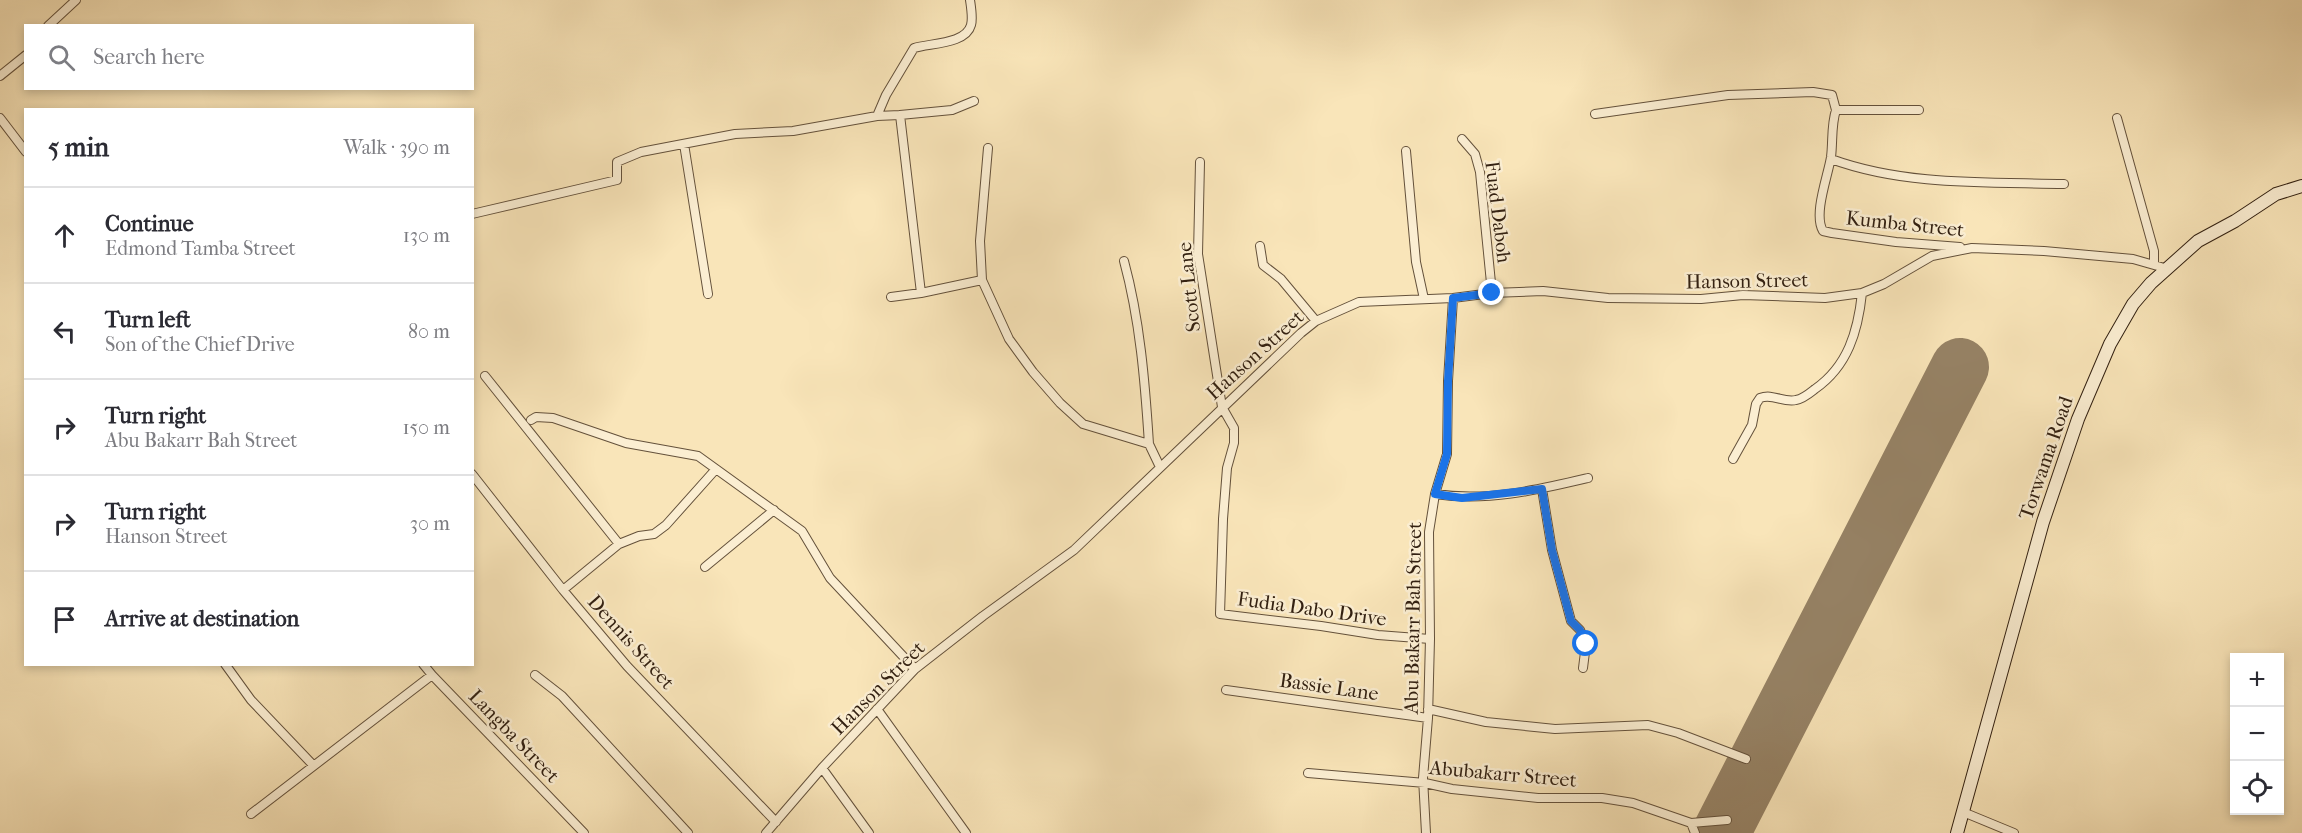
<!DOCTYPE html>
<html lang="en">
<head>
<meta charset="utf-8">
<style>
	body { margin:0; font-family:"IM FELL French Canon",serif; background:#f2f2f3; color:#2b2b33 }
	.controls { position:absolute; right:18px; bottom:18px; display:grid; overflow:hidden; border-radius:0px; box-shadow:0 3px 9px #0003 }
	.controls button { width:54px; height:54px; display:grid; place-items:center; padding:0; border:0; border-bottom:2px solid #e1e1e2; background:#fff; color:#2b2b33; font:30px sans-serif }
	.stop { position:absolute; width:18px; height:18px; margin:-14px; border:4px solid #1a73e8; border-radius:50%; background:#fff }
	.stop.end { background:#1a73e8; border-color:#fff; box-shadow:0 2px 6px #0008 }
	.list { margin:0; padding:0; list-style:none }
	h2 { display:flex; justify-content:space-between; align-items:center; height:78px; margin:0; padding:0 24px; font-size:26px }
	h2 small { font-size:20px; font-weight:400; color:#7c7c81 }
	.list li { display:grid; grid-template-columns:39px 1fr auto; gap:18px; align-items:center; box-sizing:border-box; height:96px; padding:0 24px; border-top:2px solid #e1e1e2 }
	.list b { display:block; font-size:22px; white-space:nowrap }
	.list p { margin:0; font-size:20px; white-space:nowrap; color:#7c7c81 }
	.list em { font-size:20px; font-style:normal; color:#7c7c81 }
	.icon { flex:none; width:33px; height:33px; fill:none; stroke:currentColor; stroke-width:2; stroke-linecap:round; stroke-linejoin:round }
	.map { position:relative; flex:none; width:2302px; height:833px; overflow:hidden }
	.search { position:absolute; background:#fff; box-shadow:0 3px 9px #0003; left:24px; top:24px; width:450px; height:66px; display:flex; align-items:center; gap:15px; box-sizing:border-box; padding:0 21px; border-radius:0px; color:#7c7c81; font-size:22px }
	.panel { position:absolute; background:#fff; box-shadow:0 3px 9px #0003; left:24px; top:108px; width:450px; height:558px; border-radius:0px }
	.map>svg:first-child { display:block }
	.lines { fill:none; stroke-linecap:round; stroke-linejoin:round }
	.runway { stroke:#968265; stroke-width:58 }
	.minor-casing { stroke:#64513b; stroke-width:10 }
	.secondary-casing { stroke:#322011; stroke-width:14 }
	.minor { stroke:#fbeed2; stroke-width:8 }
	.secondary { stroke:#fbeed2; stroke-width:12 }
	.route { stroke:#1a73e8; stroke-width:8 }
	.labels { text-anchor:middle; dominant-baseline:central; stroke-width:5; stroke-linejoin:round; paint-order:stroke }
	.street-label { font-size:20px; fill:#322011; stroke:#fbeed2 }
</style>
</head>
<body>
<div class="map">
<svg width="2302" height="833" viewBox="0 0 2302 833">
	<rect width="100%" height="100%" fill="#f9e5b9"/>
	<filter id="stains"><feTurbulence type="fractalNoise" baseFrequency=".00333" numOctaves="4"/><feColorMatrix values="0 0 0 0 .2 0 0 0 0 .09 0 0 0 0 .02 0 0 0 .5 -.17"/></filter>
	<radialGradient id="worn" r=".72"><stop offset=".6" stop-color="#630" stop-opacity="0"/><stop offset="1" stop-color="#630" stop-opacity=".3"/></radialGradient>
	<g class="lines">
		<path class="runway" d="M1721,833L1960,367"/>
		<defs>
			<path id="minor" d="M48,26L76,0
				M0,76L26,55
				M1919,110H1836C1831,125 1833,142 1831,157C1828,176 1813,214 1823,231L1832,233L1896,242L1960,247
				M1595,114L1728,95L1813,92L1832,95L1836,110
				M900,115L952,110L974,101
				M0,118L26,152
				M2117,118L2154,251V264
				M1462,139L1475,154L1480,172L1492,293
				M684,144L708,294
				M988,148L980,241L982,280L1009,339L1033,372L1060,403L1083,424L1149,444L1160,467
				M1406,151L1416,262L1424,299
				M1831,159C1905,186 1986,182 2064,184
				M1200,162L1198,254L1222,407L1234,428V443L1227,468L1223,519L1220,614L1321,626L1378,635L1430,639
				M472,214L617,180V162L641,152L735,134L793,131L877,116
				M1260,246L1263,265L1281,279L1316,321
				M1124,261C1140,320 1145,382 1149,444
				M921,293L900,115L877,116L886,95L914,48C931,43 966,44 971,25C973,18 971,7 970,0
				M891,297L921,293L982,280
				M485,376L619,544
				M531,420L536,417L553,418L626,443L698,456L802,531L830,578L915,669
				M1733,459L1752,425L1756,404L1760,398C1773,393 1783,403 1796,400C1803,399 1810,393 1815,389C1848,366 1858,331 1862,293
				M472,474L563,590L627,666L776,822
				M1542,489L1552,550L1571,621L1580,630L1586,644L1583,668
				M1435,494C1487,502 1537,490 1588,478
				M705,567L774,510
				M563,590L619,544L639,536L654,534L666,525L716,469
				M225,664L251,700L313,765
				M423,664L432,675
				M535,675L562,696L688,833
				M1226,690L1428,718
				M877,709L966,833
				M1428,709L1486,722L1555,729L1648,725L1678,733L1746,759
				M822,768L869,833
				M1308,773L1425,783L1452,789L1538,798H1602L1633,803L1691,823
				M1963,812L2014,833
				M251,814L432,675L584,833
				M766,833L822,768L915,669L983,616L1074,550L1301,333L1316,321L1359,302L1453,298L1492,293L1543,291L1608,298L1701,299L1743,295L1825,298L1862,293L1884,284L1932,256L1972,248L2044,251L2133,259L2168,269
				M1426,833L1423,778L1428,718L1430,639L1429,532L1435,494L1447,454L1448,381L1453,298
				M1695,833L1691,823L1727,820"/>
			<path id="secondary" d="M1957,833L2043,522L2078,419L2110,344L2133,304L2151,283L2198,241L2235,221L2276,194L2302,186"/>
		</defs>
		<use href="#minor" class="minor-casing"/>
		<use href="#secondary" class="secondary-casing"/>
		<use href="#minor" class="minor"/>
		<use href="#secondary" class="secondary"/>
	</g>
	<g class="lines">
		<path class="route" d="M1492,293L1453,298L1448,381L1447,454L1435,494L1462,498L1542,489L1552,550L1571,621L1580,630L1586,644"/>
	</g>
	<g class="labels">
		<g class="street-label">
			<text transform="translate(1498 212) rotate(83)">Fuad Daboh</text>
			<text transform="translate(1905 224) rotate(6)">Kumba Street</text>
			<text transform="translate(1747 281) rotate(-1)">Hanson Street</text>
			<text transform="translate(1189 287) rotate(-96)">Scott Lane</text>
			<text transform="translate(1255 355) rotate(-42)">Hanson Street</text>
			<text transform="translate(2046 458) rotate(-71)">Torwama Road</text>
			<text transform="translate(1312 609) rotate(8)">Fudia Dabo Drive</text>
			<text transform="translate(1413 618) rotate(-89)">Abu Bakarr Bah Street</text>
			<text transform="translate(631 642) rotate(48)">Dennis Street</text>
			<text transform="translate(1329 687) rotate(8)">Bassie Lane</text>
			<text transform="translate(878 688) rotate(-45)">Hanson Street</text>
			<text transform="translate(514 736) rotate(46)">Langba Street</text>
			<text transform="translate(1503 774) rotate(5)">Abubakarr Street</text>
		</g>
	</g>
	<rect width="100%" height="100%" filter="url(#stains)"/>
	<rect width="100%" height="100%" fill="url(#worn)"/>
</svg>
<div class="controls">
<button>+</button>
<button>−</button>
<button><svg class="icon" aria-label="locate" viewBox="0 0 24 24"><circle cx="12" cy="12" r="6"/><path d="M12 2v4M12 18v4M2 12h4M18 12h4"/></svg></button>
</div>
<div class="stop" style="left:1586px;top:644px"></div>
<div class="stop end" style="left:1492px;top:293px"></div>
<div class="search"><svg class="icon" aria-label="search" viewBox="0 0 24 24"><circle cx="10" cy="10" r="6"/><path d="M15 15l6 6"/></svg>Search here</div>
<section class="panel">
<h2>5 min<small>Walk · 390 m</small></h2>
<ul class="list">
<li><svg class="icon" aria-label="ahead" viewBox="0 0 24 24"><path d="M12 20V5M6 11l6-6 6 6"/></svg><div><b>Continue</b><p>Edmond Tamba Street</p></div><em>130 m</em></li>
<li><svg class="icon" aria-label="left" viewBox="0 0 24 24"><path d="M17 20v-9H6M10 6l-5 5 5 5"/></svg><div><b>Turn left</b><p>Son of the Chief Drive</p></div><em>80 m</em></li>
<li><svg class="icon" aria-label="right" viewBox="0 0 24 24"><path d="M7 20v-9h11M14 6l5 5-5 5"/></svg><div><b>Turn right</b><p>Abu Bakarr Bah Street</p></div><em>150 m</em></li>
<li><svg class="icon" aria-label="right" viewBox="0 0 24 24"><path d="M7 20v-9h11M14 6l5 5-5 5"/></svg><div><b>Turn right</b><p>Hanson Street</p></div><em>30 m</em></li>
<li><svg class="icon" aria-label="arrive" viewBox="0 0 24 24"><path d="M6 21V4h12l-3 4 3 4H6"/></svg><div><b>Arrive at destination</b></div></li>
</ul>
</section>
</div>
</body>
</html>
